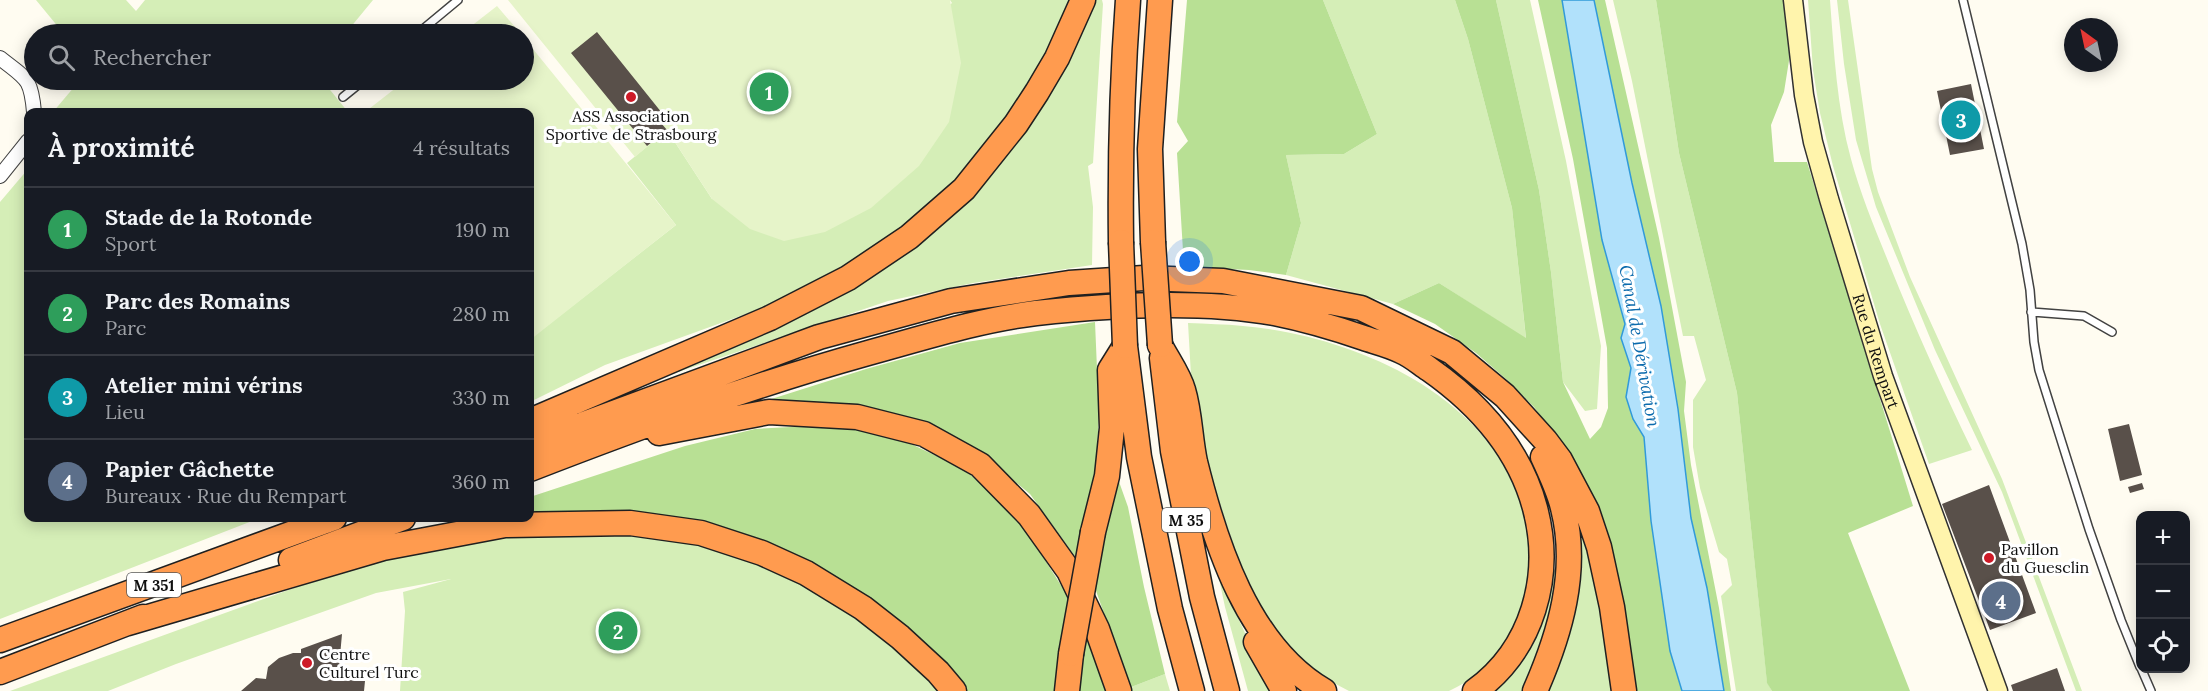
<!DOCTYPE html>
<html lang="fr">
<head>
<meta charset="utf-8">
<style>
	body { margin:0; font-family:Lora,serif; background:#20242c; color:#f1f3f6 }
	.controls { position:absolute; right:18px; bottom:18px; display:grid; overflow:hidden; border-radius:12px; box-shadow:0 3px 15px #0003 }
	.controls button { width:54px; height:54px; display:grid; place-items:center; padding:0; border:0; border-bottom:2px solid #363941; background:#171b24; color:#f1f3f6; font:30px sans-serif }
	.compass { position:absolute; left:2064px; top:18px; width:54px; height:54px; border-radius:50%; background:#171b24; box-shadow:0 3px 15px #0003; rotate:327deg }
	.you { position:absolute; left:1190px; top:262px; width:21px; height:21px; margin:-15px; border:4px solid #fff; border-radius:50%; background:#1a73e8; box-shadow:0 0 0 9px #1a73e833 }
	.badge { display:grid; place-items:center; width:39px; height:39px; border-radius:50%; background:#ea580c; color:#fff; font-size:20px; font-weight:700 }
	.pin { position:absolute; translate:-50% -50%; border:3px solid #fff; box-shadow:0 2px 6px #0006 }
	.list { margin:0; padding:0; list-style:none }
	h2 { display:flex; justify-content:space-between; align-items:center; height:78px; margin:0; padding:0 24px; font-size:26px }
	h2 small { font-size:20px; font-weight:400; color:#9ea1a6 }
	.list li { display:grid; grid-template-columns:39px 1fr auto; gap:18px; align-items:center; box-sizing:border-box; height:84px; padding:0 24px; border-top:2px solid #363941 }
	.list b { display:block; font-size:22px; white-space:nowrap }
	.list p { margin:0; font-size:20px; white-space:nowrap; color:#9ea1a6 }
	.list em { font-size:20px; font-style:normal; color:#9ea1a6 }
	.icon { flex:none; width:33px; height:33px; fill:none; stroke:currentColor; stroke-width:2; stroke-linecap:round; stroke-linejoin:round }
	.map { position:relative; flex:none; width:2208px; height:691px; overflow:hidden }
	.search { position:absolute; background:#171b24; box-shadow:0 3px 15px #0003; left:24px; top:24px; width:510px; height:66px; display:flex; align-items:center; gap:15px; box-sizing:border-box; padding:0 21px; border-radius:33px; color:#9ea1a6; font-size:22px }
	.panel { position:absolute; background:#171b24; box-shadow:0 3px 15px #0003; left:24px; top:108px; width:510px; height:414px; border-radius:12px }
	.map>svg:first-child { display:block }
	.green { fill:#d5eeb7 }
	.forest { fill:#b8e094 }
	.pitch { fill:#e6f4c9 }
	.water { fill:#b1e1fb; stroke:#319ad9; stroke-width:1.5 }
	.building { fill:#59504a }
	.lines { fill:none; stroke-linecap:round; stroke-linejoin:round }
	.lane-casing { stroke:#424242; stroke-width:10 }
	.street-casing { stroke:#424242; stroke-width:16 }
	.secondary-casing { stroke:#313131; stroke-width:21 }
	.highway-casing { stroke:#202020; stroke-width:27 }
	.lane { stroke:#fff; stroke-width:7 }
	.street { stroke:#fff; stroke-width:14 }
	.secondary { stroke:#fff4ac; stroke-width:18 }
	.highway { stroke:#ff9b4f; stroke-width:24 }
	.highway-bridge-casing { stroke:#202020; stroke-width:27; stroke-linecap:butt }
	.highway-bridge { stroke:#ff9b4f; stroke-width:24 }
	.poi-dot { fill:#cd1a27; stroke:#fff; stroke-width:2 }
	.labels { text-anchor:middle; dominant-baseline:central; stroke-width:6; stroke-linejoin:round; paint-order:stroke }
	.shield { fill:#fff; stroke:#575757; stroke-width:1.5 }
	.shield-label { font-size:15px; font-weight:bold; fill:#0f0f0f }
	.poi-label { font-size:16px; fill:#0f0f0f; stroke:#fff; text-anchor:start }
	.street-label { font-size:16px; fill:#0f0f0f; stroke:#fff }
	.water-label { font-size:18px; font-style:italic; fill:#0c6bad; stroke:#fff }
</style>
</head>
<body>
<div class="map">
<svg width="2208" height="691" viewBox="0 0 2208 691">
	<rect width="100%" height="100%" fill="#fffcf1"/>
	<path class="green" d="M36,0H126L136,11L145,0H373L345,34H64Z
		M950,0H1072L1041,67L1005,127L952,191L898,233L831,276L754,311L605,365L530,402V339L676,225L627,163L667,130L712,199L952,3Z
		M1093,0H1102L1103,4L1093,163L1088,166L1093,207L1092,265L973,283L888,301L666,376L936,229Z
		M1323,0H1455L1468,39L1512,208L1526,339L1439,283L1393,304L1286,275L1301,223L1286,155L1344,154L1377,134Z
		M1496,0H1530L1566,161L1601,346L1597,409L1585,411L1563,382L1551,272L1539,190Z
		M1613,0H1656L1679,153L1737,393L1767,682L1772,691H1736L1721,596L1732,585L1727,559L1719,552L1700,488L1693,447V400L1706,380L1694,336H1683L1632,81Z
		M1808,0H1830C1834,53 1837,108 1851,159C1861,196 1876,231 1890,266C1915,328 1943,390 1972,450L1929,464L1880,324L1833,166L1820,113L1813,70Z
		M1837,0H1848L1872,169L1878,192L1910,277L2002,479L2082,691H2076L2002,492L1935,350L1876,207L1856,140L1844,64Z
		M80,80H322L348,112H53Z
		M28,169V518H260L0,619V202Z
		M1188,323C1206,324 1225,324 1243,326C1345,335 1474,387 1515,489C1528,522 1534,555 1526,591C1516,636 1493,671 1449,691H1349L1313,672L1277,634L1247,586L1205,459L1192,393Z
		M1580,523L1596,560L1616,691H1547L1571,628L1579,577Z
		M559,531L630,534L702,545L771,567L826,595L878,631L943,691H400L405,611L403,592L451,579L376,593L176,664L108,691H10L316,580L396,557L479,541Z
		M1555,568C1561,609 1539,652 1526,691H1488C1533,653 1545,624 1555,568Z
		M1218,574L1250,644L1276,691H1248L1225,607Z
		M1165,674L1170,691H1126V689Z"/>
	<path class="forest" d="M1187,0H1323L1377,134L1344,154L1286,155L1301,223L1286,275L1249,270L1184,267L1177,153L1188,141L1177,122Z
		M1455,0H1496L1539,190L1551,272L1563,382L1590,439L1601,427L1608,408L1607,348L1573,159L1538,0H1562L1602,240L1625,324L1621,338L1631,368L1626,397L1633,419L1644,437L1651,521L1670,651L1682,691H1633L1593,501L1579,469L1534,407L1506,379L1476,353L1435,324L1393,304L1439,283L1526,338L1512,208L1468,39Z
		M1594,0H1605L1659,238L1686,382L1684,411L1691,465L1719,608L1731,691H1724L1722,685L1707,588L1691,518L1686,477L1632,183Z
		M1656,0H1787L1791,48L1784,92L1771,125L1774,162H1807L1913,506L1848,533L1910,691H1772L1767,683L1737,393L1679,153Z
		M1095,322L1099,416L1096,465L1077,559L1030,494L981,454L923,421L844,404L759,403L866,369L960,343Z
		M829,425L890,434L964,469L1019,519L1069,598L1058,691H964L781,552L530,514V497L685,446L755,429Z
		M1117,476L1128,507L1144,587L1165,674L1126,689L1106,619L1095,588L1106,507Z
		M1088,631L1107,691H1077Z"/>
	<path class="pitch" d="M508,0H950L961,63L949,122L919,166L871,208L825,232L784,241L750,229L712,199L667,130L635,157Z
		M497,6L521,34H461Z
		M524,38L676,225L530,340V112H365L406,80H524Z"/>
	<path class="water" d="M1562,0H1594L1632,183L1661,306L1678,409L1691,518L1707,588L1724,691H1682L1670,651L1651,521L1644,437L1633,419L1626,397L1631,368L1621,338L1625,324L1602,240Z"/>
	<path class="building" d="M597,32L666,118L661,123L667,130L647,146L571,53Z
		M1971,84L1984,149L1950,155L1937,91Z
		M2129,424L2142,475L2120,481L2108,429Z
		M2142,483L2144,489L2130,493L2128,487Z
		M1989,485L2036,613L1990,630L1942,504Z
		M342,634L338,678L365,681L364,691H241L256,678L266,679L268,667L279,658L293,653H301V649Z
		M2057,668L2065,691H2013L2011,685Z"/>
	<g class="lines">
		<defs>
			<path id="lane" d="M1963,0L2022,244L2030,290L2034,342L2039,370L2089,529L2121,620L2140,667
				M417,34L458,0
				M343,97L364,80
				M2031,312L2084,316L2112,332
				M2141,668L2151,691"/>
			<path id="street" d="M0,58C26,79 31,77 34,112
				M0,176L28,141"/>
			<g id="secondary">
				<path id="s1" d="M1793,0L1804,95L1813,142L1829,199L1883,376L1998,691"/>
			</g>
			<path id="highway" d="M1121,242C1120,161 1122,81 1128,0
				M1153,242L1150,149L1160,0
				M1160,345C1167,359 1179,375 1183,390C1190,413 1190,439 1195,462C1215,543 1248,647 1324,691
				M1125,346L1139,457L1170,609L1192,691
				M1162,358L1173,451L1202,597L1227,691
				M530,421L770,318L848,278L909,237L964,189L1016,124L1037,92L1057,58L1083,0
				M659,433L769,412L857,417L924,434L980,465L1029,515L1069,571L1097,629L1119,691
				M530,444L819,337L951,301L1069,283L1144,278L1223,281L1361,308L1452,352L1505,396L1545,440L1560,460L1587,511L1599,547L1612,607L1624,691
				M530,469C641,426 753,385 868,353C923,338 979,320 1036,313C1110,305 1201,300 1274,313C1304,319 1335,328 1364,338C1376,342 1389,345 1401,351C1411,355 1420,363 1429,369C1479,404 1519,448 1535,508C1553,576 1533,649 1475,691
				M1093,532L1107,476L1112,428L1110,370L1125,346
				M291,560L403,518
				M128,623L383,548L505,525L630,523L701,533L762,553L806,573L863,608L900,637L938,672L954,691
				M0,640L334,518
				M1256,642L1284,691
				M0,672L143,617
				M1067,691L1071,654
				M1535,691C1560,634 1579,571 1563,508C1559,491 1551,474 1543,457"/>
		</defs>
		<use href="#lane" class="lane-casing"/>
		<use href="#street" class="street-casing"/>
		<use href="#secondary" class="secondary-casing"/>
		<use href="#highway" class="highway-casing"/>
		<use href="#lane" class="lane"/>
		<use href="#street" class="street"/>
		<use href="#secondary" class="secondary"/>
		<use href="#highway" class="highway"/>
		<defs>
			<path id="highway-bridge" d="M1121,242L1125,346
				M1153,242L1160,345
				M1071,654L1093,532"/>
		</defs>
		<use href="#highway-bridge" class="highway-bridge-casing"/>
		<use href="#highway-bridge" class="highway-bridge"/>
	</g>
	<g class="poi-dot">
		<circle cx="631" cy="97" r="6"/>
		<circle cx="1989" cy="558" r="6"/>
		<circle cx="307" cy="663" r="6"/>
	</g>
	<g class="labels">
		<g class="shield">
			<rect x="1162" y="508" width="48" height="24" rx="4.5"/>
			<rect x="127" y="573" width="54" height="24" rx="4.5"/>
		</g>
		<g class="shield-label">
			<text x="1186" y="520">M 35</text>
			<text x="154" y="585">M 351</text>
		</g>
		<g class="poi-label">
			<text x="631" y="116" text-anchor="middle">ASS Association<tspan x="631" dy="18">Sportive de Strasbourg</tspan></text>
			<text x="2001" y="549">Pavillon<tspan x="2001" dy="18">du Guesclin</tspan></text>
			<text x="319" y="654">Centre<tspan x="319" dy="18">Culturel Turc</tspan></text>
		</g>
		<g class="street-label">
			<text stroke="none"><textPath href="#s1" startOffset="362">Rue du Rempart</textPath></text>
		</g>
		<g class="water-label">
			<text transform="translate(1640 346) rotate(80)">Canal de Dérivation</text>
		</g>
	</g>
</svg>
<div class="controls">
<button>+</button>
<button>−</button>
<button><svg class="icon" aria-label="locate" viewBox="0 0 24 24"><circle cx="12" cy="12" r="6"/><path d="M12 2v4M12 18v4M2 12h4M18 12h4"/></svg></button>
</div>
<svg class="compass" viewBox="-18 -18 36 36"><path d="M0-13l5 13h-10z" fill="#e53935"/><path d="M0 13l5-13h-10z" fill="#9ea1a6"/></svg>
<div class="you"></div>
<div class="pin badge" style="left:769px;top:92px;background:#2e9e5b">1</div>
<div class="pin badge" style="left:618px;top:631px;background:#2e9e5b">2</div>
<div class="pin badge" style="left:1961px;top:120px;background:#0f9aa8">3</div>
<div class="pin badge" style="left:2001px;top:601px;background:#5c6f8a">4</div>
<div class="search"><svg class="icon" aria-label="search" viewBox="0 0 24 24"><circle cx="10" cy="10" r="6"/><path d="M15 15l6 6"/></svg>Rechercher</div>
<section class="panel">
<h2>À proximité<small>4 résultats</small></h2>
<ul class="list">
<li><span class="badge" style="background:#2e9e5b">1</span><div><b>Stade de la Rotonde</b><p>Sport</p></div><em>190 m</em></li>
<li><span class="badge" style="background:#2e9e5b">2</span><div><b>Parc des Romains</b><p>Parc</p></div><em>280 m</em></li>
<li><span class="badge" style="background:#0f9aa8">3</span><div><b>Atelier mini vérins</b><p>Lieu</p></div><em>330 m</em></li>
<li><span class="badge" style="background:#5c6f8a">4</span><div><b>Papier Gâchette</b><p>Bureaux · Rue du Rempart</p></div><em>360 m</em></li>
</ul>
</section>
</div>
</body>
</html>
